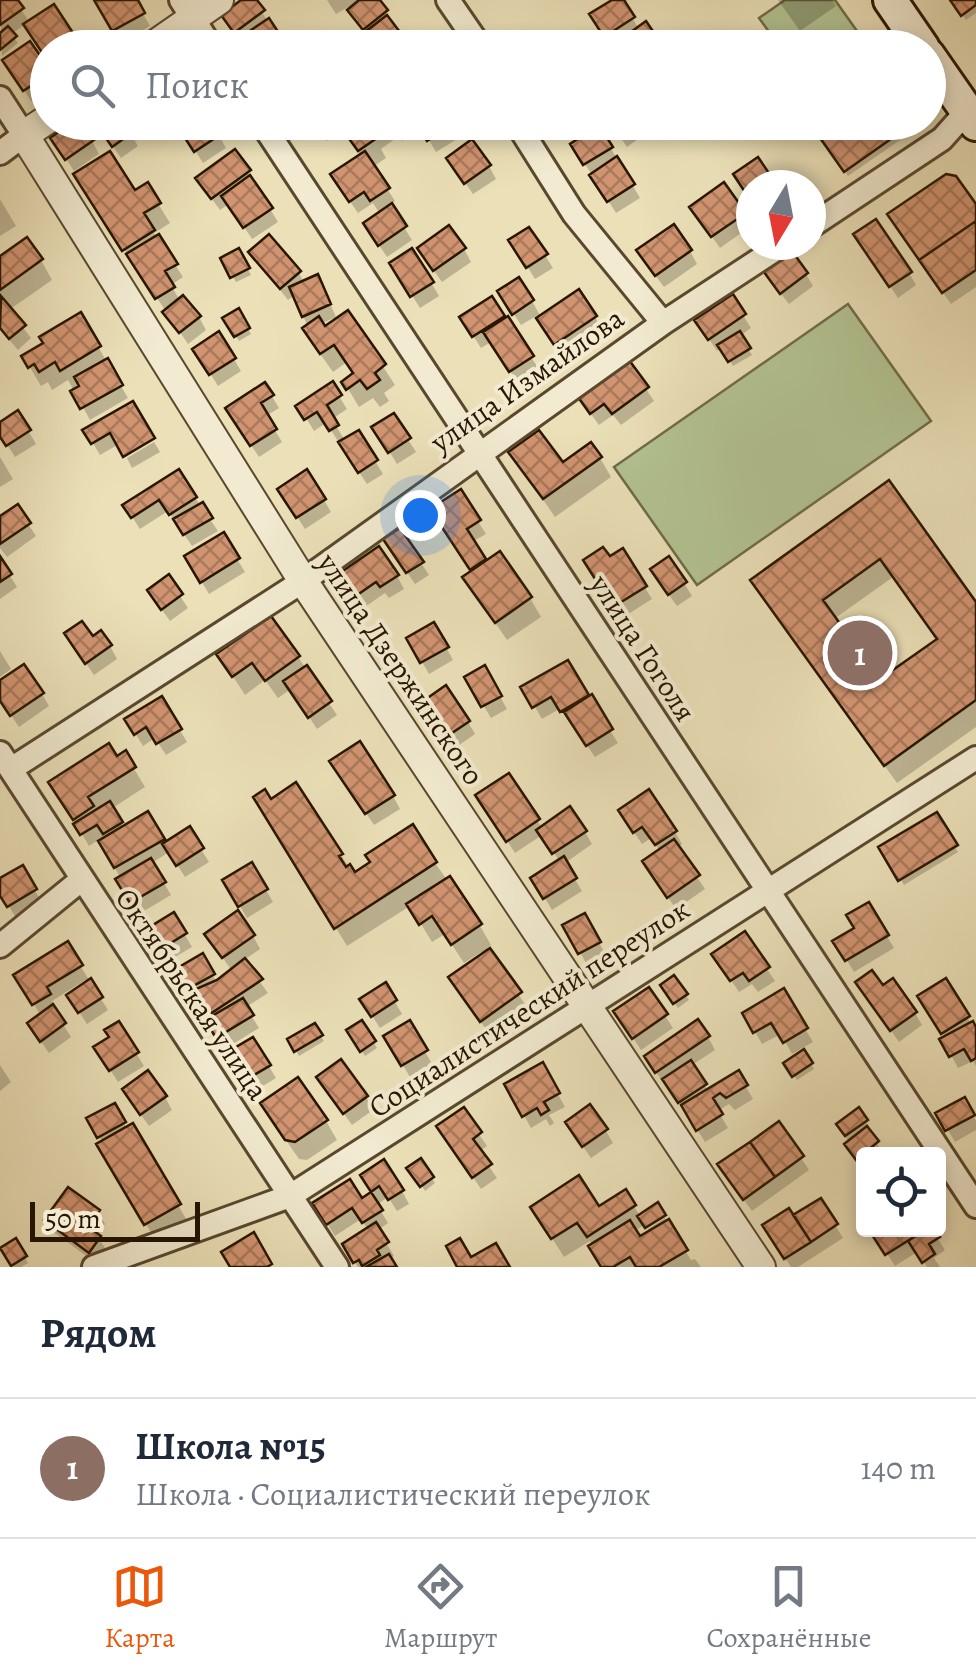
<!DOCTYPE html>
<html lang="ru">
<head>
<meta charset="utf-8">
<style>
	body { margin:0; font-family:Alegreya,serif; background:#f6f6f7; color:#1f2937 }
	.controls { position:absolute; right:30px; bottom:30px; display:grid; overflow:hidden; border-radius:10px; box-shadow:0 5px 15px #0003 }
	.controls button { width:90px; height:90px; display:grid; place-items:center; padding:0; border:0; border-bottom:2px solid #e0e1e3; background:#fff; color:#1f2937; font:50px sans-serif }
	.compass { position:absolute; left:736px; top:170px; width:90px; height:90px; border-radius:50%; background:#fff; box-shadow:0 5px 15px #0003; rotate:190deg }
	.scale { position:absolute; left:30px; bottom:25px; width:170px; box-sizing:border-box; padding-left:10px; border:5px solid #281600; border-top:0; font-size:28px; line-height:35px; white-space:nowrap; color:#281600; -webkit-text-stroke:8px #f2ebd1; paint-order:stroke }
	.you { position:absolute; left:420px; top:515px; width:35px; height:35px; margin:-25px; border:8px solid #fff; border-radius:50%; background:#1a73e8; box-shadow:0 0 0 15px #1a73e833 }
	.badge { display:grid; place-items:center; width:65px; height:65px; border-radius:50%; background:#ea580c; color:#fff; font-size:32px; font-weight:700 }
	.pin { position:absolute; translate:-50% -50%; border:5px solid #fff; box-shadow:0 2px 10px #0006 }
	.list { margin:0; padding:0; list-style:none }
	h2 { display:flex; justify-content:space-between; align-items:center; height:130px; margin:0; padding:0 40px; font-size:42px }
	h2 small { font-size:32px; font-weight:400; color:#747a83 }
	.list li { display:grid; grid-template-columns:65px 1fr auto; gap:30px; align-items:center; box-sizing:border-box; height:140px; padding:0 40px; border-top:2px solid #e0e1e3 }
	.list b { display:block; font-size:38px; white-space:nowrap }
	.list p { margin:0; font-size:32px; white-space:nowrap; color:#747a83 }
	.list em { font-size:32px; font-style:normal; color:#747a83 }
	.icon { flex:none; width:55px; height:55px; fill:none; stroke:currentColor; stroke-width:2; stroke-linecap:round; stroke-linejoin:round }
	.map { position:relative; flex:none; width:976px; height:1267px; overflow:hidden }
	.search { position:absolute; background:#fff; box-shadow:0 5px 15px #0003; left:30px; right:30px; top:30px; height:110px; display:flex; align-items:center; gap:25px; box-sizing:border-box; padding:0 35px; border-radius:55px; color:#747a83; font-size:38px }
	.sheet { height:270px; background:#fff }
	nav { display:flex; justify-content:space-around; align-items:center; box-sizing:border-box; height:140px; border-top:2px solid #e0e1e3; background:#fff; font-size:28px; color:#747a83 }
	nav a { display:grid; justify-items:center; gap:5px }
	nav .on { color:#ea580c }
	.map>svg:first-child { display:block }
	.green { fill:#b3c392; stroke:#6e6c49; stroke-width:2.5 }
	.shadow { fill:#0003; fill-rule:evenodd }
	.building { fill:url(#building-cross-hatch); stroke:#281600; stroke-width:2.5; fill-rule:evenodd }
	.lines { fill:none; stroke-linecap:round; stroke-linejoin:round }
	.minor-casing { stroke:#59482e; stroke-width:28 }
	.tertiary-casing { stroke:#59482e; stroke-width:32 }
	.secondary-casing { stroke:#281600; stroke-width:38 }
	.minor { stroke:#f2ebd1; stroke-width:22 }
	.tertiary { stroke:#f2ebd1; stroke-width:28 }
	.secondary { stroke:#f2ebd1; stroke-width:32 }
	.labels { text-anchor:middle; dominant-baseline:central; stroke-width:8; stroke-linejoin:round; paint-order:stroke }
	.street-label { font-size:30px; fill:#281600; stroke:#f2ebd1 }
</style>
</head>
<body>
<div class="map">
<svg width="976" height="1267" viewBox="0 0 976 1267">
	<defs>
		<pattern id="building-cross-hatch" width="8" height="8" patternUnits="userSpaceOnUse" patternTransform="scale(2.5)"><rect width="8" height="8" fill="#d19471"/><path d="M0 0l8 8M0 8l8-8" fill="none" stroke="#aa785a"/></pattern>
	</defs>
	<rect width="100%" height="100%" fill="#ebe0b8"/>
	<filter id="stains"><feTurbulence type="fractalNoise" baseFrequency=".002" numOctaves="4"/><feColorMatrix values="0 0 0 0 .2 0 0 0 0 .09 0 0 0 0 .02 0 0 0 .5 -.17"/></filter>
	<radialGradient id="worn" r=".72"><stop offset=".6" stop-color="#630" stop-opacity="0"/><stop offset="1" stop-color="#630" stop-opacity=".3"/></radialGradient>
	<path class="green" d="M785,0H835L857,31L833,47H780L759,18Z
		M848,304L931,421L697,585L614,467Z"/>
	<path class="shadow" d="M0,0H15L30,23L80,48H48V58L26,24L11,34L18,43L2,56Z
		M97,0H135L150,26L122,42Z
		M246,0H254L285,48H244L231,28Z
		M327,0H377L407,48H377L348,7L336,14Z
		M616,0H628L623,3L639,29L661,48H633L628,39L612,48L592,15Z
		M778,0H832L836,6L800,31Z
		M952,0H976V13L966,20Z
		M48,71V91L32,102L12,73Z
		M123,122L138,146L121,158L103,132Z
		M211,122L226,148L203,163L181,128Z
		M314,122H465L470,131L436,152L422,128L402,141L399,136L381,149L386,158L373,167L395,201L390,205L412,240L387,257L373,236L380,214L373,203L358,213L340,187L361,156L344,130L327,141Z
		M610,122H642L648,132L627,147Z
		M790,122H812L816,129L802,138Z
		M828,122H916L919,127L848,176L821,136L832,129Z
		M599,128L640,198L616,213L573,145Z
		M92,141L99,154L74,171L61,151Z
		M235,152L278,222L252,239L229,204L220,210L206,191Z
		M489,166L496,179L473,194L457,171Z
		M147,186L170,223L154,233L183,277L171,285L180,301L199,317L206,330L188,344L87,194H135Z
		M0,199L16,226L0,236Z
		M976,208V287L951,304L897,228Z
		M744,214L751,226L720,248L700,220Z
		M529,230L553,268L535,279L519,253Z
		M864,247L909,273L916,285L898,298Z
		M464,249L471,262L442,282L427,261Z
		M238,251L251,275L236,282L223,259Z
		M412,251L439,296L420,308L392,264Z
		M690,251L697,264L664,287L646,263Z
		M251,253L299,273L304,283L324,290L336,317L321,324L325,329L348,313L395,385L384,393L389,401L380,407L373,398L359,407L344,382L355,375L347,362L333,372L316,348L295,295L288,300Z
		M0,259L41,260L52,280L9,310L31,338L18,350L0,329Z
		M806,274L813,286L789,304L771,281Z
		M732,298L751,328L740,336L752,355L733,366L722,347L717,351L705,333Z
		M491,299L539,369L518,383L491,342L481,348L470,331Z
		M532,301L541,317H595L602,330L563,356L538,315L521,325L508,305Z
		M238,312L251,334L239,341L226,319Z
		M80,316L128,398L90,420L68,380L52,390L48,382L41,386L24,357Z
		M219,334L241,371L218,386L195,349Z
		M629,363L654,401L621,425L613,415L599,425L588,410Z
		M265,385L279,408L266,416L282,442L259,457L235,421Z
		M332,385L347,409L332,419L345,441L358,433L383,474L367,484L326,423L314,431L299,406Z
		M132,404L119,444L100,455L86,431Z
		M18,413L36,444L15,457L0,433V425Z
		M393,416L416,452L397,464L375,428Z
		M154,442L160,452L132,468L127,458Z
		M511,453L562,465L600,458L611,477L555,517Z
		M0,457L13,479L0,487Z
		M178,473L218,531L192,546L168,511L140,529L125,506Z
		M888,484L976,606V727L897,783L765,599ZM893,577L938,641L879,683L834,619Z
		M280,490L324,500L331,512L305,529Z
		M460,493L486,534L472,542L486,564L530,598L541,617L507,640L477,596L473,572L441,522Z
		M0,520L28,524L36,536L7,557L0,548Z
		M223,536L245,572L209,594L187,557Z
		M622,551L652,599L622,618L586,560H609Z
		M394,553L421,563L429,575L415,584Z
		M0,560L17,587L0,599Z
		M397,576L404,589L389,598L385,593L359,611L344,590Z
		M168,578L188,608L170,621L157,603Z
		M660,582L684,583L692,596L677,606Z
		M434,625L453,660L429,674L409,639Z
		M92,640L110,646L117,659L94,675L74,646Z
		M0,651L11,669L0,677Z
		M219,655L298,657L337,715L317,729L291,689L278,698L265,680L245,695Z
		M567,663L618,743L595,757L561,708L542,719L524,688Z
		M484,668L507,709L491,718L467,678Z
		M0,683L42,694L49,706L19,727L0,699Z
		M161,699L187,742L166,755L155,738L143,746L127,720Z
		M427,719L468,722L475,734L449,752Z
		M125,754L145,787L111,809L124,829L147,815L165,845L189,830L209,862L185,877L169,852L152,863L171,895L139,914L100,839L89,846L52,783Z
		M340,774L393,796L400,809L374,825Z
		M509,777L542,828L585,832L592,844L565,863L582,891L552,910L533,878L560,862L542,835L515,853L486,808Z
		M257,797L270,802L341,855L354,875L435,863L480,926L491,945L487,948L531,1013L493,1039L463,997L483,955L481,952L464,963L445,934L432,942L410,906L347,946Z
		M936,815L958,852L904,885L881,848Z
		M628,823L675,832L682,844L677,848L705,889L676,909L652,874L660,851L651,838L642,844Z
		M252,866L273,902L247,918L225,881Z
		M22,868L42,903L16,918L0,891V881Z
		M868,905L894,948L854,972L836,942L857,929Z
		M173,915L192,947L170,960L151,929Z
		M584,916L606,955L587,965L566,926Z
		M744,935L775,981L758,992L752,984L739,992L722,967Z
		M253,936L260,949L244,960L268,993L246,1007L259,1028L225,1049L177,970L202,957L217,983L232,971L215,947Z
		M67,945L108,1010L87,1024L69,996L87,984L85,980L52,1001L56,1008L53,1009L71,1037L49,1053L37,1036L41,1016L17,976Z
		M674,978L689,1000L678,1008L663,986Z
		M946,982L976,1032V1066L973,1061L958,1068L943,1040L946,1038L921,997Z
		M385,985L402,1014L380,1028L362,1000Z
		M882,988L915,1013L922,1025L899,1042L866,995Z
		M648,990L673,1028L641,1050L624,1024Z
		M783,992L813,1042L792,1054L781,1034L762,1044L745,1014Z
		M361,1023L377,1048L365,1056L349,1031Z
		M409,1023L432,1064L410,1077L386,1037Z
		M118,1024L144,1066L118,1082L104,1060Z
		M314,1026L324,1041L299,1056L290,1040Z
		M708,1037L715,1050L692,1065L708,1091L738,1073L753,1099L735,1110L729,1104L718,1111L728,1128L705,1142L667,1082L664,1084L654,1069Z
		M253,1040L276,1078L253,1092L230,1054Z
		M804,1052L814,1069L797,1080L787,1063Z
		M0,1065L11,1082L0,1091Z
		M542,1066L565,1107L549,1115L554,1123L550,1126L546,1119L531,1128L507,1085Z
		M327,1090L366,1097L373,1110L352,1125Z
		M165,1097L172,1110L149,1126L132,1102Z
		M964,1100L976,1121V1130L955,1142L939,1114Z
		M114,1106L127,1129L132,1126L189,1224L157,1243L100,1145L103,1143L90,1119Z
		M463,1111L487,1146L479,1152L497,1178L481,1189L447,1139Z
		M859,1111L869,1126L866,1128L884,1154H864V1169L839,1125Z
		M326,1121L337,1140L307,1160L299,1159L274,1123Z
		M606,1131L613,1143L591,1158L575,1135Z
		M801,1158L809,1170L752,1211L727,1177Z
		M420,1161L435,1183L425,1191L410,1168Z
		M364,1175L402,1191L409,1204L397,1211L388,1197L377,1205L388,1223L378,1230L394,1256L389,1259L394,1267H358L345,1245L368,1230L361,1219L335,1236L315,1204L361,1201L374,1193Z
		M625,1192L640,1216L662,1214L636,1230L639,1240L650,1233L648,1229L665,1218L691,1260L695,1259L701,1267H603L590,1241L564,1257L545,1227L599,1209Z
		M820,1201L843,1238L798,1267H791L772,1238L793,1218Z
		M98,1212L105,1224L97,1236L107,1251L97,1264L55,1233L47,1220Z
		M872,1230H924L926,1233L932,1230L945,1250L934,1258L940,1267H927L917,1252L895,1266Z
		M15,1241L28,1263L21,1267H14L2,1250Z"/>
	<path class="building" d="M0,0H18L24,8L0,25Z
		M94,0H138L145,13L112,31Z
		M241,0H257L265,10L234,33L221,15Z
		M359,0H380L388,10L363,30L347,10Z
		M612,0H624L635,17L604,37L589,14Z
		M950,0H976V5L961,16Z
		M54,4L83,48H65L62,42L48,48L43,54L23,24Z
		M387,15L406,40L396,48H376L365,32Z
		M269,18L288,47L242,48L236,40Z
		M646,21L659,40L649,48H632L624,37Z
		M8,26L17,36L0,50V33Z
		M359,32L369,48H334Z
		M30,41L48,67V75L23,91L2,60Z
		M72,122H82L94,140L65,160L50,138Z
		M95,122H126L133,132L112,147Z
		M185,122H214L221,134L194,152L178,127Z
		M337,122H380L371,129L377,138L358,151Z
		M416,122H457L427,141Z
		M608,122H637L618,136Z
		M788,122H814L797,135Z
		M837,122H915L844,172L818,135Z
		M599,125L613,147L583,165L570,144Z
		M472,139L491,165L464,184L446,158Z
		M235,149L251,170L211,199L195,178Z
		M110,151L135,190L148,182L161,203L144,213L155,230L122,251L73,174Z
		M365,151L390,188L370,201L364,192L349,202L330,174Z
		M617,156L635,184L607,202L589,175Z
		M758,157L777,185H751V201L733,174Z
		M946,174L956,176L976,204V221L919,260L887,214Z
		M250,175L273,208L243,228L221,196Z
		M724,182L746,213L711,237L689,207Z
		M392,203L407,226L378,246L363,223Z
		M876,219L912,272L889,287L853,234Z
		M976,221V270L942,293L919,260Z
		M674,224L692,250L655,276L636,250Z
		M449,225L466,248L433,271L417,248Z
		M529,227L548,254L526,268L508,240Z
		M159,234L178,264L165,271L175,287L155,299L126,254Z
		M269,234L301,271L280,289L248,252Z
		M27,237L43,259L0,290V256Z
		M789,247L808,273L780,294L761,268Z
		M239,248L250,268L230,278L220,258Z
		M412,248L434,282L410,297L389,263Z
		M318,274L331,304L302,317L289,287Z
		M519,277L534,300L512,315L497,291Z
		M579,289L597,316L554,345L536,318Z
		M733,294L746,314L708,340L694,320Z
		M183,295L201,316L179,333L162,312Z
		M1,296L26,325L9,339L0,328Z
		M492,296L505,316L472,337L459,317Z
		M239,308L250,328L234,337L222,318Z
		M348,310L386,364L375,373L380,380L367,389L360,380L346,390L341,382L353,373L334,345L320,354L302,328L319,316L325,326Z
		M81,312L101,346L60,371L55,362L39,372L34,364L28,368L21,356L43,343L39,337Z
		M508,316L534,356L509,372L483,332Z
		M219,331L236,358L209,375L192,349Z
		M740,331L751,348L728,362L717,345Z
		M108,358L123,385L80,409L70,391L79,386L74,377Z
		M629,360L649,387L612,414L604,404L590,414L578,397Z
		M333,381L342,395L327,405L339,425L329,431L317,412L304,420L295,406Z
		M265,382L274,395L261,403L277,429L250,446L225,408Z
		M133,401L155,438L123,457L110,433L91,444L82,430Z
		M18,410L31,430L6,446L0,437V422Z
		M394,413L411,438L388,453L371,427Z
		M359,430L378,460L358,473L338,442Z
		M539,430L563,462L591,442L602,457L543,499L508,452Z
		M179,469L197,497L169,515L159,500L131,518L122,505Z
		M307,469L326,499L296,518L277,489Z
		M889,480L976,602V700L884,766L750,580ZM880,559L937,639L880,679L823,600Z
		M461,489L481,520L467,529L486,559L470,570L430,509Z
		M203,502L213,518L183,535L173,519Z
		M18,504L31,523L0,544V516Z
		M400,528L424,562L406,573L383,539Z
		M224,532L240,558L200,583L184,556Z
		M379,546L399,575L380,587L376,582L350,600L334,577Z
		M603,547L610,556L623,548L647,586L613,607L583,560Z
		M500,551L532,597L495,623L462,577Z
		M0,556L12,574L0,582Z
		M669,556L687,582L668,595L650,569Z
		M169,574L183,594L161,610L147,590Z
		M271,616L300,656L265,681L252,663L232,677L216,654Z
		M82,621L93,636L101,630L112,645L85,664L64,633Z
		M434,622L449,647L420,663L406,638Z
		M568,660L589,695L560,712L551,697L532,708L520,687Z
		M24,664L44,693L10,716L0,701V680Z
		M307,665L332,701L308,718L283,681Z
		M485,665L502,696L481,707L464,677Z
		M446,685L470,721L440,741L416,706Z
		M592,694L613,729L586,746L564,712Z
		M162,696L182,729L156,744L146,727L134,735L124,719Z
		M360,741L395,795L365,814L329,761Z
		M109,743L117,756L126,750L136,767L88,797L94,806L73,820L48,782Z
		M509,773L540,819L506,842L475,795Z
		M296,782L343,854L339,856L346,867L350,864L355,872L370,862L365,855L413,824L437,862L334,929L253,797L265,789L271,799Z
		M649,789L677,831L655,845L642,827L633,833L618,810Z
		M110,801L123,822L103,834L97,825L80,835L73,824Z
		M570,806L587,831L552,854L536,830Z
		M148,811L165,839L114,868L98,841Z
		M937,812L958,845L898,881L878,847Z
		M190,826L204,848L176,866L162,844Z
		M674,839L700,875L667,898L642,861Z
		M564,856L577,878L543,899L530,878Z
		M151,858L166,882L130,903L115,879Z
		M252,862L268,889L238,907L222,880Z
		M23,865L37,889L7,907L0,896V878Z
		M450,876L482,924L451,945L432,916L419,925L406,904Z
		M869,902L889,935L845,961L832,941L854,928L846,915Z
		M238,910L255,935L222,958L204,934Z
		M174,912L187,933L161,949L148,928Z
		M585,913L601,942L578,954L562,925Z
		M745,931L770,967L749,981L743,973L730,981L711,954Z
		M68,941L83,965L47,987L51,994L32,1005L13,975Z
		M490,948L522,992L480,1022L448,977Z
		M203,953L215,974L186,990L174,970Z
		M245,958L263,979L204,1018L189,992L217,980Z
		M872,970L883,985L893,978L917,1012L890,1031L855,982Z
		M674,975L688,994L673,1004L660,985Z
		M91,978L103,997L78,1013L66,995Z
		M946,978L970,1016L941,1034L917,996Z
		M386,982L397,1000L371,1017L359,999Z
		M649,987L668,1014L632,1039L613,1011Z
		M784,988L808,1028L783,1043L771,1023L753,1033L742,1013Z
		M243,998L254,1015L216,1038L205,1020Z
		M53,1004L66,1023L40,1042L27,1023Z
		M698,1019L710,1036L655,1073L644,1056Z
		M362,1020L376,1041L360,1052L346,1030Z
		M410,1020L428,1050L401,1066L383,1036Z
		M119,1021L139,1052L109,1071L93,1047L109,1037L104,1030Z
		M973,1021L976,1027V1058L971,1061L964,1049L949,1057L939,1039Z
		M315,1023L323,1035L294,1052L287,1039Z
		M253,1037L271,1065L244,1081L226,1053Z
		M804,1049L813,1063L792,1077L783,1063Z
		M341,1059L368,1096L343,1114L316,1077Z
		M691,1060L707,1084L678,1103L662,1079Z
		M543,1062L560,1093L544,1102L549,1110L541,1115L537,1108L522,1117L504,1084Z
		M148,1070L167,1096L140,1115L122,1089Z
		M739,1070L748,1085L726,1098L720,1093L713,1098L723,1114L696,1131L681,1105Z
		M298,1077L328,1120L295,1142L285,1140L260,1103Z
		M965,1097L975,1115L945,1131L935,1113Z
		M115,1103L126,1122L97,1138L86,1118Z
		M590,1104L608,1129L582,1147L565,1122Z
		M464,1107L482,1132L473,1139L492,1164L472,1178L436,1126Z
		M859,1107L868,1120L845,1136L836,1124Z
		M779,1121L804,1156L775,1177L750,1142Z
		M133,1123L181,1204L144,1225L96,1144Z
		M867,1126L879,1141L856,1160L844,1144Z
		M750,1142L775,1177L743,1200L717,1164Z
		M421,1158L434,1177L420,1187L406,1168Z
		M384,1159L404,1190L388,1200L379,1186L371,1192L360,1175Z
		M579,1175L599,1206L626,1189L636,1205L587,1237L577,1223L551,1239L530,1207Z
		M350,1179L362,1198L371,1192L383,1210L362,1223L352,1208L326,1225L312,1203Z
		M68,1187L100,1210L88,1227L101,1236L89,1253L44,1220Z
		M821,1198L838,1224L811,1242L793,1215Z
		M658,1202L666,1215L645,1228L637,1216Z
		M789,1208L811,1242L784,1259L762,1225Z
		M669,1219L688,1250L659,1267H636L630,1257L613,1267H601L588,1246L630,1220L640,1236Z
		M376,1222L389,1242L377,1250L380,1255L362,1266L359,1260L353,1263L342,1244Z
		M869,1230H925L885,1255Z
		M925,1230H935L940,1237L929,1244L935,1254L922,1263L908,1241Z
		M254,1232L272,1264L267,1267H230L221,1252Z
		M16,1238L27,1256L11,1266L0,1248Z
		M460,1238L471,1257L496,1243L510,1267H457L446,1246Z
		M389,1254L397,1267H366Z"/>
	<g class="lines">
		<defs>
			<path id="minor" d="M181,0L212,48
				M448,0L481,48
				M0,98L24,135L0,153
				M261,122L976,1206
				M516,122L574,214L663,323
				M811,226L942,139L967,111
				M0,753L337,1267
				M11,769L303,581L663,323L782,245
				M0,946L81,880
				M94,1267L290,1196L976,758"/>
			<path id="tertiary" d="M150,48L219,0
				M48,119L24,135L303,581L761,1267"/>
			<path id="secondary" d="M890,0L923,48
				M928,55L976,124"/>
		</defs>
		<use href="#minor" class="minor-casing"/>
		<use href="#tertiary" class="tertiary-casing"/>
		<use href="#secondary" class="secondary-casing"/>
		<use href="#minor" class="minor"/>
		<use href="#tertiary" class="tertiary"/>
		<use href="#secondary" class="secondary"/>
	</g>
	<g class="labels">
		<g class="street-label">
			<text transform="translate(527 380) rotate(-35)">улица Измайлова</text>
			<text transform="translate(643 648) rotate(57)">улица Гоголя</text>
			<text transform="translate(401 669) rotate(56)">улица Дзержинского</text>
			<text transform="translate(192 994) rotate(56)">Октябрьская улица</text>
			<text transform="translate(529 1008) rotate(-33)">Социалистический переулок</text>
		</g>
	</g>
	<rect width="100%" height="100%" filter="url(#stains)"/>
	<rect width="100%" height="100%" fill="url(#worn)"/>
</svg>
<div class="controls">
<button><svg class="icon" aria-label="locate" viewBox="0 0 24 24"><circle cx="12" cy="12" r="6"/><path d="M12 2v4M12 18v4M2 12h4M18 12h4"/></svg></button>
</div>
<svg class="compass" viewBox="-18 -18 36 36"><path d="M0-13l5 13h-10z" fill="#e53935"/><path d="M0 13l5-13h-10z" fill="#747a83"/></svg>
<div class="scale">50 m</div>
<div class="you"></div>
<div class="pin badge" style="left:860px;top:653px;background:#8d6e63">1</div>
<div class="search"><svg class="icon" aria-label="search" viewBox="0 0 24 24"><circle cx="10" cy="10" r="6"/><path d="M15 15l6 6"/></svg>Поиск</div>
</div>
<section class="sheet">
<h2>Рядом<small></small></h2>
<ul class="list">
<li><span class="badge" style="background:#8d6e63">1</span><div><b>Школа №15</b><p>Школа · Социалистический переулок</p></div><em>140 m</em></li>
</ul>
</section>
<nav>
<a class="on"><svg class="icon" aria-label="map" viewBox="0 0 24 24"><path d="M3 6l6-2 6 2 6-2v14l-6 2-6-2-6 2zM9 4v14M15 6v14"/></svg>Карта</a>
<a><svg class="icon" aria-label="directions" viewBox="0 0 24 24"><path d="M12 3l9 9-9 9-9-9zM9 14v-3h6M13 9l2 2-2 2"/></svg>Маршрут</a>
<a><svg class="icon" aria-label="saved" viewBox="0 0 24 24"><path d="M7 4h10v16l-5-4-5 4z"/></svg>Сохранённые</a>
</nav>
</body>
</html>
